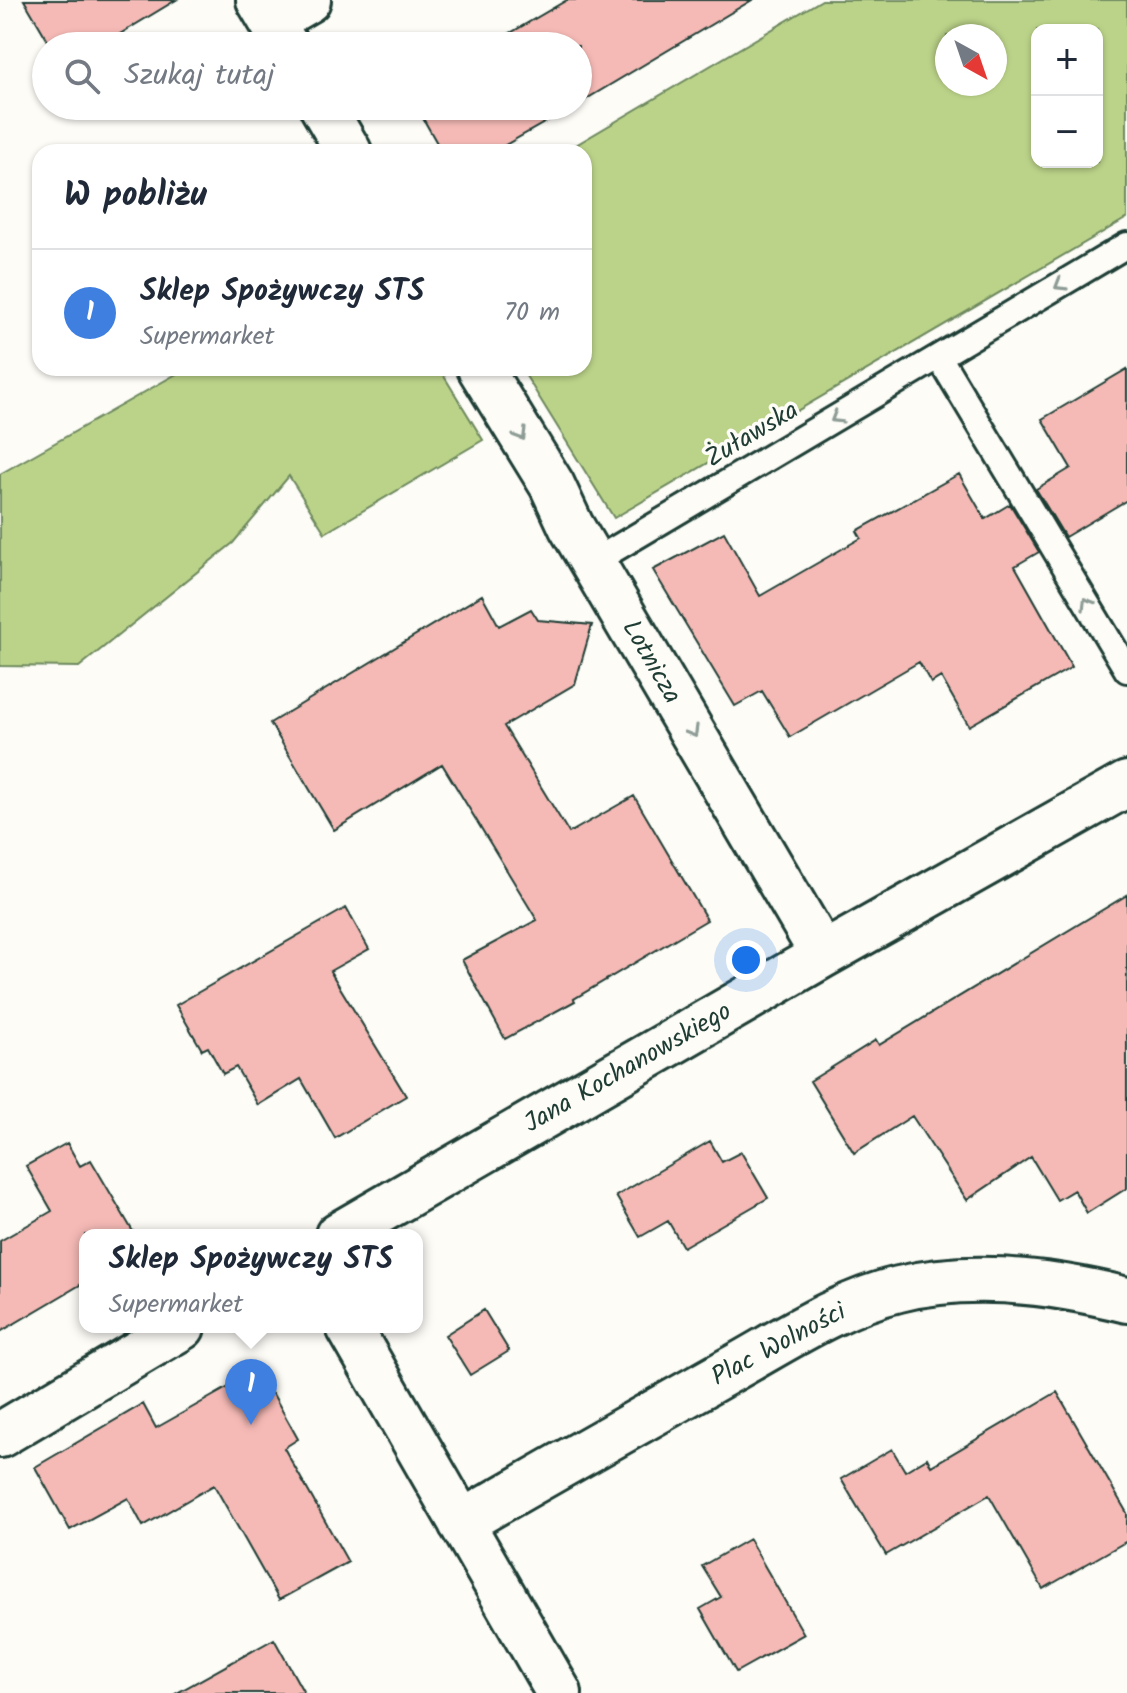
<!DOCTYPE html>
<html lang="pl">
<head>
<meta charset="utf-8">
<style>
	body { margin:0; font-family:Kalam,sans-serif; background:#f6f6f7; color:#1f2937 }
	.controls { position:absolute; right:24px; top:24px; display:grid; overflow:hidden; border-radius:16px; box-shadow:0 2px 6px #0004 }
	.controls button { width:72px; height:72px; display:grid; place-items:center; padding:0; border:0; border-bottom:2px solid #e0e1e3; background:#fff; color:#1f2937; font:40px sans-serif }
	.compass { position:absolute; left:935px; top:24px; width:72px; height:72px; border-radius:50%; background:#fff; box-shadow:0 2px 6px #0004; rotate:140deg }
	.you { position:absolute; left:746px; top:960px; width:28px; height:28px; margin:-20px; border:6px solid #fff; border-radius:50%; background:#1a73e8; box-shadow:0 0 0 12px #1a73e833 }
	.badge { display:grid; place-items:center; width:52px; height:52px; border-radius:50%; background:#c8321e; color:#fff; font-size:26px; font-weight:700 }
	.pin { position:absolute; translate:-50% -66px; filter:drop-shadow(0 2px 4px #0008) }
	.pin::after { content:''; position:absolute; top:42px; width:28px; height:24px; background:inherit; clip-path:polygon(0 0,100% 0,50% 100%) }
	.popup { position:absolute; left:79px; top:1229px; width:344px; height:104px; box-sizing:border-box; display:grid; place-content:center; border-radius:16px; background:#fff; filter:drop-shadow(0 2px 6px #0005); font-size:26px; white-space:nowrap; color:#747a83 }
	.popup b { font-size:30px; color:#1f2937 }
	.popup::after { content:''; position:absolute; left:50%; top:100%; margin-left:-16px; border:16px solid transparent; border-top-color:#fff }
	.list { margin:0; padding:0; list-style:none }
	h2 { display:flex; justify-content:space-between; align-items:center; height:104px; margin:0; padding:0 32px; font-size:34px }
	h2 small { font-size:26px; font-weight:400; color:#747a83 }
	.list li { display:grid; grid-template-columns:52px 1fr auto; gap:24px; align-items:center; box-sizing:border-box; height:128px; padding:0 32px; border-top:2px solid #e0e1e3 }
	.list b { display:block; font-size:30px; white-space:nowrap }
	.list p { margin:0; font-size:26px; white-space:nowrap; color:#747a83 }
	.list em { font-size:26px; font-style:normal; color:#747a83 }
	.icon { flex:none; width:44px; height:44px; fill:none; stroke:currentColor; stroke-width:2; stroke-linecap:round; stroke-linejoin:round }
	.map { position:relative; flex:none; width:1127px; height:1693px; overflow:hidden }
	.search { position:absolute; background:#fff; box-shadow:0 2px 6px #0004; left:32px; top:32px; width:560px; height:88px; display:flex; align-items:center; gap:20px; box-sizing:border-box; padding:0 28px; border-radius:44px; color:#747a83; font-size:30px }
	.panel { position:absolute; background:#fff; box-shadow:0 2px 6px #0004; left:32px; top:144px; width:560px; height:232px; border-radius:24px }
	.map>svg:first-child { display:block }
	.green { fill:#bbd389; stroke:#6d885e; stroke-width:2; fill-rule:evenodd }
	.building { fill:#f6bab6; stroke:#1f3d34; stroke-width:2 }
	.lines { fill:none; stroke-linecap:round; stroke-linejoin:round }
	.lane-casing { stroke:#1f3d34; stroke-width:30 }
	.street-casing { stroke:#1f3d34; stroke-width:50 }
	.lane { stroke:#fdfcf7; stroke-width:24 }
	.street { stroke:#fdfcf7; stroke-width:44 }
	.oneway { stroke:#8e9c96 }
	.labels { text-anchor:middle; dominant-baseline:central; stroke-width:7; stroke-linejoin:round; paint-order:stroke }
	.street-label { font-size:26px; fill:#1f3d34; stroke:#fdfcf7 }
</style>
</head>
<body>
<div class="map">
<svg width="1127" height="1693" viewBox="0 0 1127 1693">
	<rect width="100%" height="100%" fill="#fdfcf7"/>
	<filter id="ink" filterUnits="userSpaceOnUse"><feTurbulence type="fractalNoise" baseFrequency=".0125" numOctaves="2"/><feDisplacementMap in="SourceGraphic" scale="16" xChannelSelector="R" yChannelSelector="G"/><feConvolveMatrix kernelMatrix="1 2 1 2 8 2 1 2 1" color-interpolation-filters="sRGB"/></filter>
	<g filter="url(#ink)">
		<path class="green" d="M822,0H1127V218L614,518L521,368H584V152H564ZM1037,30H1097V162H1037ZM947,36H995V84H947Z
			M187,368H439L483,440L325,533L289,476L233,543L79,667L0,666V474Z"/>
		<path class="building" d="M24,0H176L100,46H51Z
			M567,0H752L578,104V46H488Z
			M416,106H574L493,152H442Z
			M1127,369V500L1065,537L1036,489L1071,468L1042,419Z
			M959,474L985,519L1010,504L1039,552L1015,566L1072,667L969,726L941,677L931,683L919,662L790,737L762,691L735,706L653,570L724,532L760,596L861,538L857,531Z
			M482,595L499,626L531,609L538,620L592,625L575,684L504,726L569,833L634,796L707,920L574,999L575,1001L505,1039L462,960L537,920L442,764L334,830L270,723Z
			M1127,895V1188L1087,1213L1074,1190L1057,1200L1031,1157L967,1200L912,1116L854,1153L810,1081L876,1040L879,1045Z
			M346,908L369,949L330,971L406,1096L335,1138L301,1079L258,1105L236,1067L223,1074L208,1047L202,1050L176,1005Z
			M710,1141L722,1162L741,1152L768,1198L683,1247L668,1221L640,1237L616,1196Z
			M67,1143L80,1166L91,1160L135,1235H85V1282L0,1332V1241L52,1211L26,1166Z
			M484,1310L509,1351L470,1375L445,1335Z
			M234,1384L273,1394L298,1439L284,1448L348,1562L279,1600L214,1485L143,1526L128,1498L70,1530L35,1467L143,1404L156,1428Z
			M1057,1392L1127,1513V1541L1043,1589L989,1495L886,1555L841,1479L892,1449L905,1471L927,1458L931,1466Z
			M749,1539L804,1634L736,1672L700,1609L721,1597L702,1566Z
			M274,1639L304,1693H177Z"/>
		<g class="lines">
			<defs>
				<path id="lane" d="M939,357L1127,670
					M593,562L1127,245"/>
				<path id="street" d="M259,0L286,46
					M272,21L308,0
					M322,106L349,152
					M480,368L552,485L571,526L823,955
					M338,1235L823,955L1127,784
					M349,1327L559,1693
					M0,1435L182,1327
					M461,1523C550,1471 640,1421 730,1370C784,1340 839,1303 899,1289C972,1271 1055,1282 1127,1300"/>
			</defs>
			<use href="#lane" class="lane-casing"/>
			<use href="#street" class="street-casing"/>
			<use href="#lane" class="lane"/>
			<use href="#street" class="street"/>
		</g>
		<defs><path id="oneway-chevron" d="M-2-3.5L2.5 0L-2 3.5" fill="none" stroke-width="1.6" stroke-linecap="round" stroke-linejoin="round" transform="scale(2)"/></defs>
		<g class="oneway">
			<use href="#oneway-chevron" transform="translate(1060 285) rotate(149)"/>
			<use href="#oneway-chevron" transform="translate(836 418) rotate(149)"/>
			<use href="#oneway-chevron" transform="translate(521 435) rotate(59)"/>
			<use href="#oneway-chevron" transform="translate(1087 603) rotate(-121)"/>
			<use href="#oneway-chevron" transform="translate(693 732) rotate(60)"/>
		</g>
	</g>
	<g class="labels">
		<g class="street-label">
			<text transform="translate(752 435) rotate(-31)">Żuławska</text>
			<text transform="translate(651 662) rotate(60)">Lotnicza</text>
			<text transform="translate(628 1068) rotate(-30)">Jana Kochanowskiego</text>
			<text transform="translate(779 1345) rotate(-28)">Plac Wolności</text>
		</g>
	</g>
</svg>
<div class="controls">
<button>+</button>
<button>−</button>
</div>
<svg class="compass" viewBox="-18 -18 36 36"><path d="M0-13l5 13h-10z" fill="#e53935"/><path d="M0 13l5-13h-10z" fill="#747a83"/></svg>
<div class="you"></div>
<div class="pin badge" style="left:251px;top:1425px;background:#3f7fe0">1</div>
<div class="popup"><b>Sklep Spożywczy STS</b>Supermarket</div>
<div class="search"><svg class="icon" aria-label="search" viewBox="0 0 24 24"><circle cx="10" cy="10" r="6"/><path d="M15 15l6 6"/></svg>Szukaj tutaj</div>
<section class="panel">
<h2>W pobliżu<small></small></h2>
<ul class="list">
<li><span class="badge" style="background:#3f7fe0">1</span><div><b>Sklep Spożywczy STS</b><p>Supermarket</p></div><em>70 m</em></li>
</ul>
</section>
</div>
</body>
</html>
